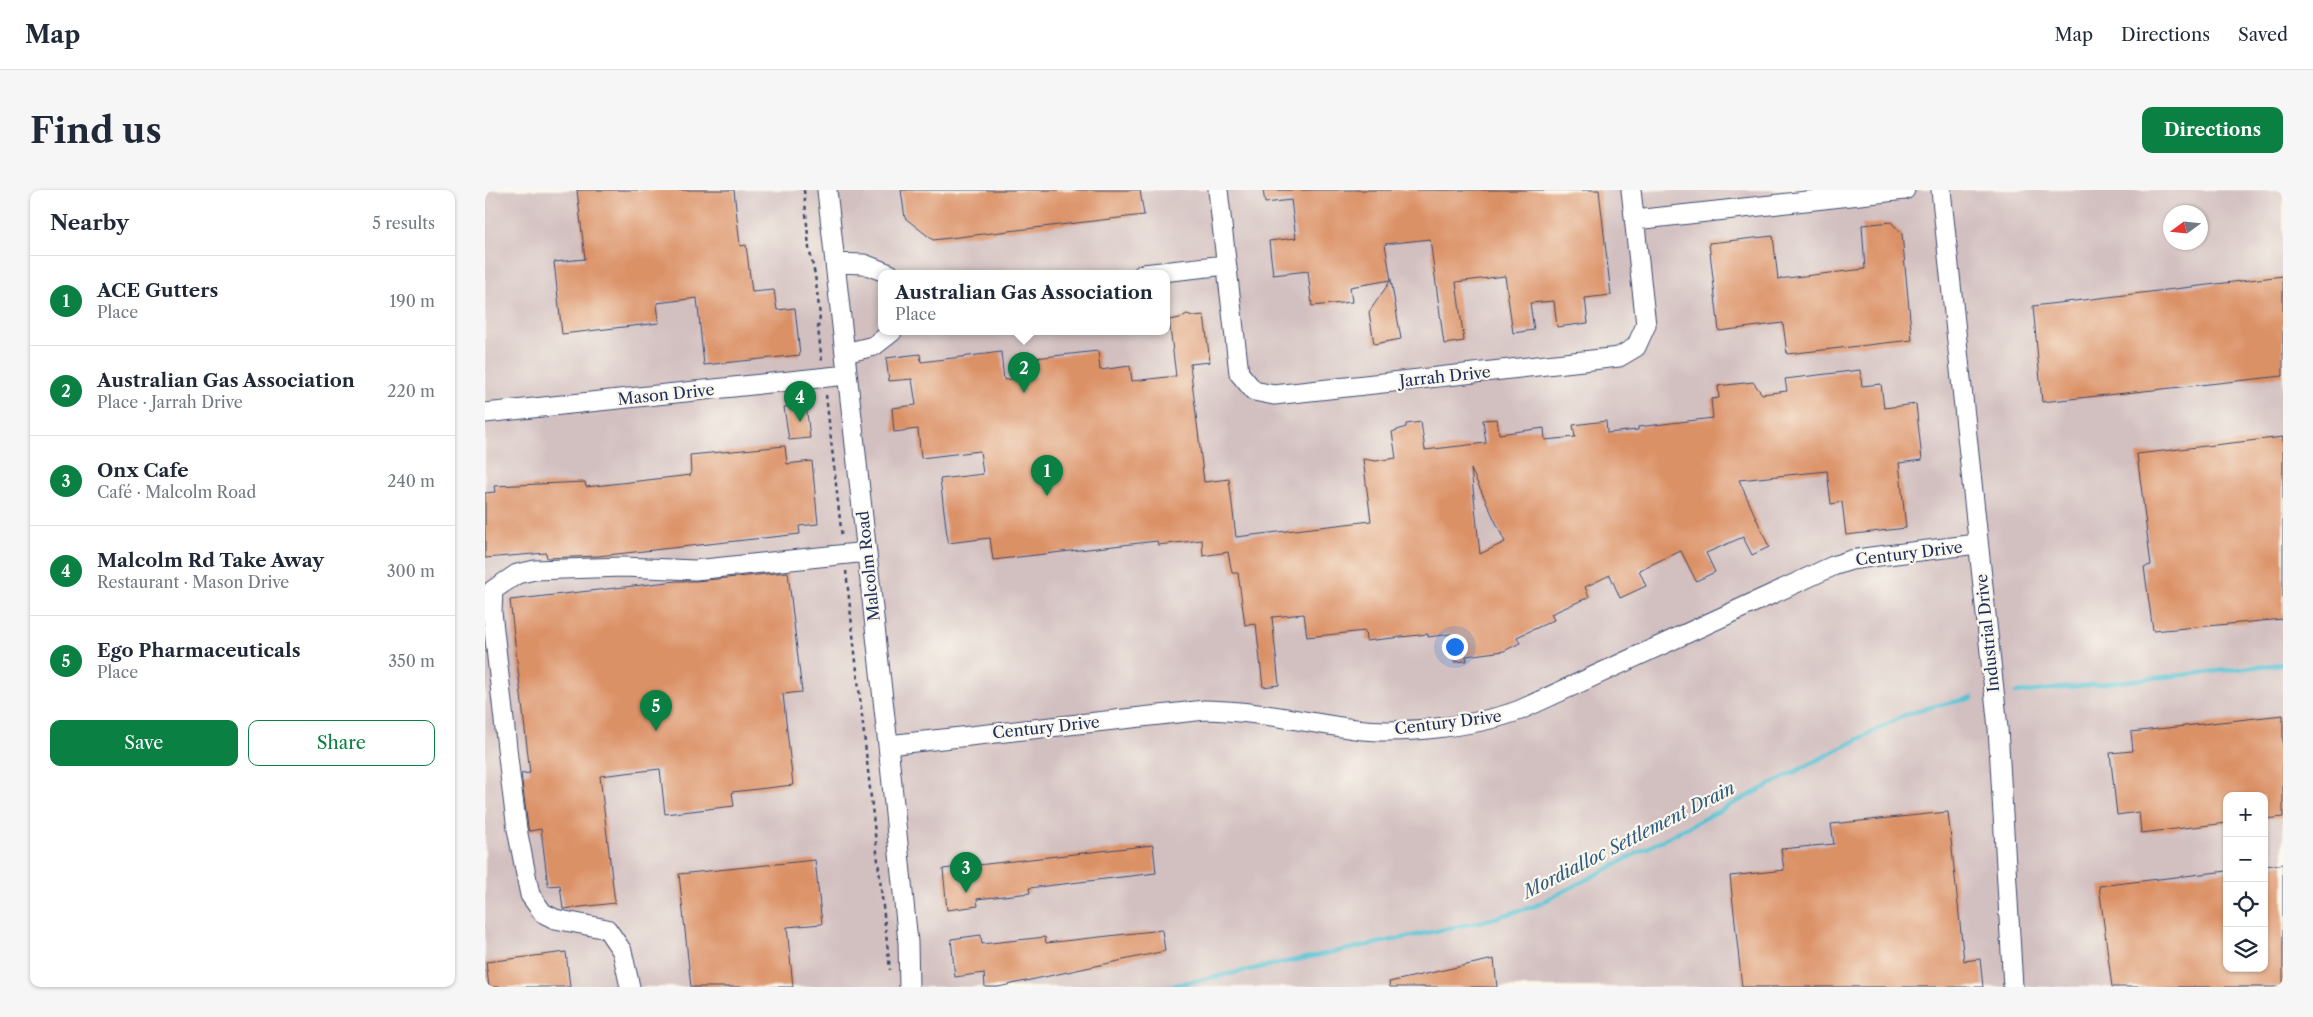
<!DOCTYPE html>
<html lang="en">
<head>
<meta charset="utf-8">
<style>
	body { margin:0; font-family:"Libre Caslon Text",serif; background:#f6f6f7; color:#1f2937 }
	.controls { position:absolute; right:15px; bottom:15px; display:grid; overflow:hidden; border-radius:10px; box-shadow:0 1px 4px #0004 }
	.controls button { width:45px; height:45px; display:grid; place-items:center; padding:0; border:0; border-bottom:1px solid #e0e1e3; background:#fff; color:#1f2937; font:25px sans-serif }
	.compass { position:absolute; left:1678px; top:15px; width:45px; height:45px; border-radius:50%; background:#fff; box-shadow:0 1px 4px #0004; rotate:255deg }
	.you { position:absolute; left:969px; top:456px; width:18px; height:18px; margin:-12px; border:4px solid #fff; border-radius:50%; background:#1a73e8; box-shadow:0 0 0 8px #1a73e833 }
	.badge { display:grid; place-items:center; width:32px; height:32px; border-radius:50%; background:#0b8043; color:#fff; font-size:16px; font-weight:700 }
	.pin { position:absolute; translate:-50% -41px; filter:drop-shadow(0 1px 2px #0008) }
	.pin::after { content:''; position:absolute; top:26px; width:18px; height:15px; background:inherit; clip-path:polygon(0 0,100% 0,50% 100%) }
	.popup { position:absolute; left:393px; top:80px; width:292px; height:65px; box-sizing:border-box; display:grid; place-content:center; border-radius:10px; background:#fff; filter:drop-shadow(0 1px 4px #0005); font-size:16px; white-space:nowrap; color:#747a83 }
	.popup b { font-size:19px; color:#1f2937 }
	.popup::after { content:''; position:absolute; left:50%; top:100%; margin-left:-10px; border:10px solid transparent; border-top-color:#fff }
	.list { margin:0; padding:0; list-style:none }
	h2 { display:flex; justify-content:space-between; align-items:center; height:65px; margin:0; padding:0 20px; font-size:21px }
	h2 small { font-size:16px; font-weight:400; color:#747a83 }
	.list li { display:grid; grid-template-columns:32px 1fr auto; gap:15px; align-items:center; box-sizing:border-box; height:90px; padding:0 20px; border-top:1px solid #e0e1e3 }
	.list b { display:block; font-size:19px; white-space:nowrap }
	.list p { margin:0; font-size:16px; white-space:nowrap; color:#747a83 }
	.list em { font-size:16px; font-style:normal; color:#747a83 }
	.actions { display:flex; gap:10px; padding:15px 20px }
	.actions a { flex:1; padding:11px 0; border:1px solid #0b8043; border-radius:10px; text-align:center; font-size:18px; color:#0b8043 }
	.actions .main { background:#0b8043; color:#fff }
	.icon { flex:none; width:28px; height:28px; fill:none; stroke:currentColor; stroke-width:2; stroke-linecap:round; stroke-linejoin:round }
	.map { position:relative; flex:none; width:1798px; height:797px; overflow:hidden; border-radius:10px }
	header { display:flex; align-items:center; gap:30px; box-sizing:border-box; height:70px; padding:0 25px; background:#fff; border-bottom:1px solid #e0e1e3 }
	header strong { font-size:24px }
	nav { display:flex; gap:28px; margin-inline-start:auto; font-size:18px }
	.intro { display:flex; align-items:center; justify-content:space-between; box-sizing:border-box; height:120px; padding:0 30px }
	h1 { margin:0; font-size:35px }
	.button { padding:12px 22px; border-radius:10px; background:#0b8043; color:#fff; font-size:18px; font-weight:700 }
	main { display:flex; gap:30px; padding:0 30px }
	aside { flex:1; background:#fff; border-radius:10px; box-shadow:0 1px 4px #0004 }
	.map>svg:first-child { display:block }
	.industrial { fill:#d2bfc0; fill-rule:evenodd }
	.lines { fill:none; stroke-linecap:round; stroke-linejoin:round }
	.stream { stroke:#57c1d3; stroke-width:4.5 }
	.building { fill:#db9166; fill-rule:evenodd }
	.minor-casing { stroke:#3b496d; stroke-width:21 }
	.path { stroke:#3b496d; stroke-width:2.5; stroke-dasharray:4 4; stroke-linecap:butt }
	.minor { stroke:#fff; stroke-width:19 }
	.labels { text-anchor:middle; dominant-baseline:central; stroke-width:4.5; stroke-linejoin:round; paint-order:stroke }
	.street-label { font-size:16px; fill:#1b2f5e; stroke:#fbf7ec }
	.water-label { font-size:18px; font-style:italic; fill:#2d5b81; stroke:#fbf7ec }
</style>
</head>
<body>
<header>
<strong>Map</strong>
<nav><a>Map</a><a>Directions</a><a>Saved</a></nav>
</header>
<div class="intro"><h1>Find us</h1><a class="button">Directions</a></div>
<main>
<aside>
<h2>Nearby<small>5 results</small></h2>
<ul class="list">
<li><span class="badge">1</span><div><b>ACE Gutters</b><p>Place</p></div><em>190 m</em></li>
<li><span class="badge">2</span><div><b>Australian Gas Association</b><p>Place · Jarrah Drive</p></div><em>220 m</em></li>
<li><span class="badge">3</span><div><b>Onx Cafe</b><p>Café · Malcolm Road</p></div><em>240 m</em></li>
<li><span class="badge">4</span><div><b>Malcolm Rd Take Away</b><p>Restaurant · Mason Drive</p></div><em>300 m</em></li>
<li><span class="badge">5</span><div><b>Ego Pharmaceuticals</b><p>Place</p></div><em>350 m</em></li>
</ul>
<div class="actions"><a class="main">Save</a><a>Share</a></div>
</aside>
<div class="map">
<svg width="1798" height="797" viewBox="0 0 1798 797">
	<rect width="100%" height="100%" fill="#fbf7ec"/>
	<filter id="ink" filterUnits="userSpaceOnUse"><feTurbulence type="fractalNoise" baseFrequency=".02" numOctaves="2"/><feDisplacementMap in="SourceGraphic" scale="10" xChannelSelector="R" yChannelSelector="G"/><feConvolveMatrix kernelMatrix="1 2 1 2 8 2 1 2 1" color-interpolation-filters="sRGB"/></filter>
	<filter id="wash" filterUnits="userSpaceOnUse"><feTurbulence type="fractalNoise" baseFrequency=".0096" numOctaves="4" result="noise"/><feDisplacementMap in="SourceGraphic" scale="20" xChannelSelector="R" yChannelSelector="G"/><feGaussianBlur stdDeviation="1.12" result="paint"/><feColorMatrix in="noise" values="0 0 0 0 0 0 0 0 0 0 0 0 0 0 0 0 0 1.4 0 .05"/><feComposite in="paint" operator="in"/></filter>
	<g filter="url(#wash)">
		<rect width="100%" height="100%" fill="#efdfbf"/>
		<path class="industrial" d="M0,0H1798V797H0ZM1686,22H1716V52H1686ZM396,84H682V142H396ZM1742,606H1779V778H1742Z"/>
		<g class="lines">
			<path class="stream" d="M1531,503L1798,474
				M681,797L999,731L1050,716L1420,525L1450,516L1487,508"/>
		</g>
		<g id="blocks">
			<path class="building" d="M92,0H249L255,56L261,55L267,102L289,100L292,120L310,118L315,165L219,175L212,108L172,113L174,133L77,144L69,72L100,69Z
				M416,0H655L659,25L448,50L420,28Z
				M778,0H1114L1126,105L1100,108L1103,133L1072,137L1069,111L1045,113L1049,140L1028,143L1020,86L971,92L979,151L959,154L945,49L900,54L906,90L865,97L867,112L827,116L823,81L788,85L784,51L811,48L806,10L780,13Z
				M1406,32L1417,44L1427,150L1302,164L1298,133L1234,141L1224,53L1288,46L1293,89L1380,79L1377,35Z
				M1798,86V186L1557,212L1548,116Z
				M906,90L916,149L889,154L884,122Z
				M702,124L708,126L719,125L725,172L705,174L719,292L744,289L751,347L886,331L878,269L891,271L911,268L907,242L921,237V234L936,232L940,260L1001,253L998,230L1012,229L1014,244L1059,238L1060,250L1090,247L1088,235L1121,231L1122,243L1153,240V237L1228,228L1226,209L1234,208L1233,196L1268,192L1277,204L1302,201L1300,189L1375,180L1377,196L1396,194L1399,218L1431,214L1437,270L1414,273L1421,338L1361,345L1357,312L1346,314L1342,281L1254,290L1284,357L1267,365L1258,347L1221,363L1230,382L1211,391L1196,361L1154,380L1161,396L1135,408L1125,385L1100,397L1104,407L1066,424L1069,430L1032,447L1035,453L1019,461L981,466L982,471L969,472L966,444L943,447V444L881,451L880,441L822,447L819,424L787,427L794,495L778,497L771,434L760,435L753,383H747L743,362L718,366L717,350L673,355L672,351L508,370L505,348L463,353L455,289L498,284L495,261L436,268L433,239L409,242L407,218L431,215L427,189L404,191L401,168L435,164L436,172L516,162L519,190L552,186L550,168L613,161L615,180L645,176L647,191L691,186L684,130L695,128ZM986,279L1020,352L995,364Z
				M321,214L325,248L304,250L299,217Z
				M1798,247V429L1668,441L1659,377L1666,375L1652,264Z
				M300,256L302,274L327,271L333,334L314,336L315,344L113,366L62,368L61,363L0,368V303L10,302L9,296L100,292L101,297L206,285L205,265Z
				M303,382L317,502L298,504L308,595L247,602L249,616L180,624L175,579L115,586L130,713L78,719L75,695L63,696L56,639L44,641L43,637L36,584L45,583L25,410L192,391H211Z
				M1798,525V627L1779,629V606H1742V633L1656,643L1654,622L1632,625L1625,563L1648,561L1646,542Z
				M1463,622L1479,771L1495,769L1498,797H1257L1245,686L1299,680L1296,659L1349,654L1346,634Z
				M668,655L671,683L544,698L545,703L492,709L493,716L462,720L458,679Z
				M330,670L337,734L302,737L308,797H206L194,684Z
				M1798,674V797H1627L1614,696L1742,681V778H1779V676Z
				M677,740L680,761L513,797H500L499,783L470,787L466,749L496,745L497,754L560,747L561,753Z
				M81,762L85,797H4L1,772Z
				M1009,769L1012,797H905L904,792Z"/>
		</g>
	</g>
	<g filter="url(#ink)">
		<use href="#blocks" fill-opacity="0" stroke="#3b496d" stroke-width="1"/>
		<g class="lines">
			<defs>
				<path id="minor" d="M342,0L403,555L423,752L424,797
					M733,0L754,183L769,201L789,205L1134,167L1151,157L1161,135L1146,0
					M1456,0L1513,538L1528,797
					M1150,30L1420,0
					M350,73L379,74L405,84
					M658,84L741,75
					M360,163L389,156L407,142
					M0,223L362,185
					M403,555L720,520C771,521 820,532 870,539C915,545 993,536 1035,520L1348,376L1366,370L1386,367L1492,354
					M145,797L137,761L122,739L70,729L58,723L45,705L32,639L25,585L7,422L8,400L32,384L50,380L138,377L210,380L382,362"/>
			</defs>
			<use href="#minor" class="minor-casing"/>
			<path class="path" d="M319,0L324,58L330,85L335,126L333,138L337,172
				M341,205L357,348
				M361,381L405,780"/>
			<use href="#minor" class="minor"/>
		</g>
	</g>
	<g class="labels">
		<g class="street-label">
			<text transform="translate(960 186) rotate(-6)">Jarrah Drive</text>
			<text transform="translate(181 204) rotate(-6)">Mason Drive</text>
			<text transform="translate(1424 363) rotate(-7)">Century Drive</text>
			<text transform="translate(383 376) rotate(-96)">Malcolm Road</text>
			<text transform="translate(1502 443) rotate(-96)">Industrial Drive</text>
			<text transform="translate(963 532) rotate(-7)">Century Drive</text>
			<text transform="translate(561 537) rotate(-6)">Century Drive</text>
		</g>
		<g class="water-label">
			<text transform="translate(1144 650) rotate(-27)">Mordialloc Settlement Drain</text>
		</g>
	</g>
</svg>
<div class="controls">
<button>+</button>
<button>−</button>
<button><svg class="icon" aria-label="locate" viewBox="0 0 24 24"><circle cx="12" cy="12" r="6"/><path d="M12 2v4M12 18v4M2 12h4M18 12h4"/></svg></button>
<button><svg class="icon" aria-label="layers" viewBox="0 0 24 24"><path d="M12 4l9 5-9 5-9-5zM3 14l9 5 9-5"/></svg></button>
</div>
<svg class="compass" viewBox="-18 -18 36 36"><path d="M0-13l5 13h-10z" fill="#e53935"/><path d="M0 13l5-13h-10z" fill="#747a83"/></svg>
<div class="you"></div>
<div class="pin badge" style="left:562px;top:306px">1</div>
<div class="pin badge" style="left:539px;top:203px">2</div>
<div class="popup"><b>Australian Gas Association</b>Place</div>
<div class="pin badge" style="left:481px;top:703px">3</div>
<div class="pin badge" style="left:315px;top:232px">4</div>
<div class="pin badge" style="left:171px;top:541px">5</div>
</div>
</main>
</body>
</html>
